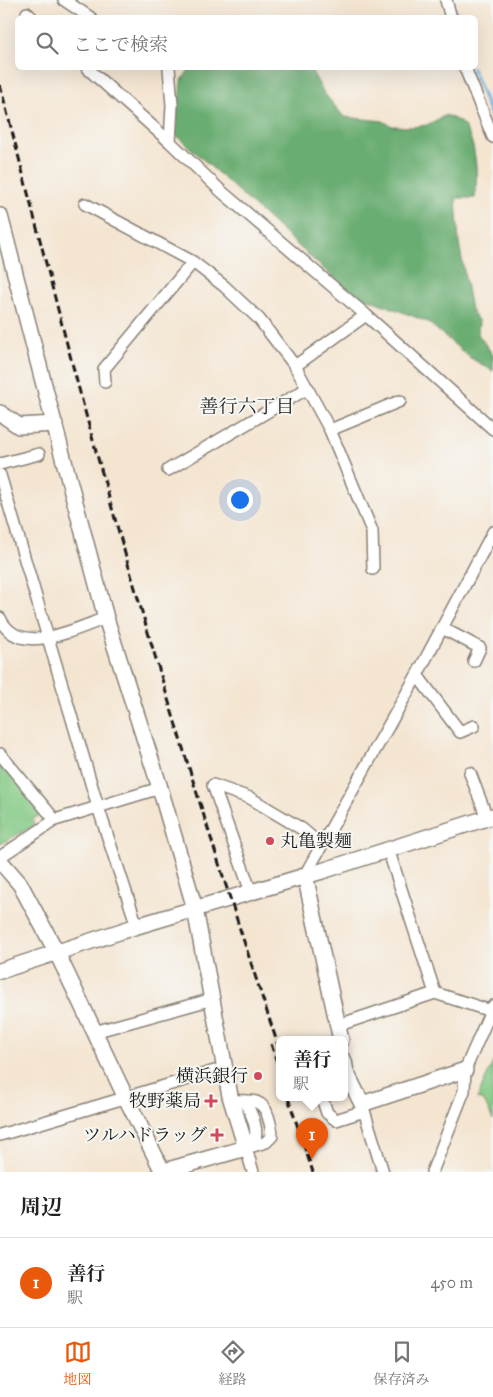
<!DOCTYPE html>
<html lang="ja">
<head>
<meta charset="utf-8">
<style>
	body { margin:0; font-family:"IM FELL Great Primer","Noto Serif JP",serif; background:#f2f2f2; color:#222 }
	.you { position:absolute; left:239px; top:499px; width:18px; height:18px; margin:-12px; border:4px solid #fff; border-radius:50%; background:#1a73e8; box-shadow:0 0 0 8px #1a73e833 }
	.badge { display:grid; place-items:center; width:32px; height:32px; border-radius:50%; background:#ea580c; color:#fff; font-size:16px; font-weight:700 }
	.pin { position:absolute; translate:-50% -41px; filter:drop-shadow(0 1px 2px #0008) }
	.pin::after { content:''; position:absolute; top:26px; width:18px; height:15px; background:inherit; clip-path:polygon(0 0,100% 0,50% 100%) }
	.popup { position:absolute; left:276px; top:1036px; width:72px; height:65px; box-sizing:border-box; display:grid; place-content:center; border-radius:8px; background:#fff; filter:drop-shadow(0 1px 4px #0005); font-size:16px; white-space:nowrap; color:#767676 }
	.popup b { font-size:19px; color:#222 }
	.popup::after { content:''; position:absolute; left:50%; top:100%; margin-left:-10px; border:10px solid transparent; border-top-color:#fff }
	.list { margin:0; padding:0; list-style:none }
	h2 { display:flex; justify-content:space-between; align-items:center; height:65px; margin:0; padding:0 20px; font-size:21px }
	h2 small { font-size:16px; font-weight:400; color:#767676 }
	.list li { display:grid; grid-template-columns:32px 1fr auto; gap:15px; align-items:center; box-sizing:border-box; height:90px; padding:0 20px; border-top:1px solid #e0e0e0 }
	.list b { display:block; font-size:19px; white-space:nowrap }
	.list p { margin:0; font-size:16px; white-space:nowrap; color:#767676 }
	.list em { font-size:16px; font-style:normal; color:#767676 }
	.icon { flex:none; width:28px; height:28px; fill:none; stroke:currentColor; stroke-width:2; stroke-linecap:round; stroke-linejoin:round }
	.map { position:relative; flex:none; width:493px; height:1172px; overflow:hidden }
	.search { position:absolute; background:#fff; box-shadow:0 5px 20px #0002; left:15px; right:15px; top:15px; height:55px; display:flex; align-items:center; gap:12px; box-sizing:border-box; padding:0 18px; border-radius:8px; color:#767676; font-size:19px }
	.sheet { height:155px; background:#fff }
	nav { display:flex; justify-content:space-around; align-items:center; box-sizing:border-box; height:70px; border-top:1px solid #e0e0e0; background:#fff; font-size:14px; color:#767676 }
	nav a { display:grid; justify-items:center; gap:2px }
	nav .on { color:#ea580c }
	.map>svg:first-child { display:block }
	.green { fill:#83c984; stroke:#507250 }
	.forest { fill:#6aad72; stroke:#436447 }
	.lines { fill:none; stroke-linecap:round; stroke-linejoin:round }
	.stream { stroke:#6bb4e3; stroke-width:3 }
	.minor-casing { stroke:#888076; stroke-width:14 }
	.tertiary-casing { stroke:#888076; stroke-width:18 }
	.minor { stroke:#fff; stroke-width:11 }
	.tertiary { stroke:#fff; stroke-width:15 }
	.rail { stroke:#1c1c1c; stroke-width:3; stroke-dasharray:8 4; stroke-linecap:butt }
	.poi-dot { fill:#d1495b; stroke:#f6f6f2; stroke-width:2 }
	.labels { text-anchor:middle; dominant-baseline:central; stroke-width:4; stroke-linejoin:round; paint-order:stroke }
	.poi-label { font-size:18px; fill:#1c1c1c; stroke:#f6f6f2; text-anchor:end }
	.neighbourhood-label { font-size:19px; fill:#1c1c1c; stroke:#f6f6f2 }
</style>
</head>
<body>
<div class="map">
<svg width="493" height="1172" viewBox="0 0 493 1172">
	<rect width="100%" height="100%" fill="#f6f6f2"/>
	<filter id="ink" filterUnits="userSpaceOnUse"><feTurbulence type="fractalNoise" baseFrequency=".02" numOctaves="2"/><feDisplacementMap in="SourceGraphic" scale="10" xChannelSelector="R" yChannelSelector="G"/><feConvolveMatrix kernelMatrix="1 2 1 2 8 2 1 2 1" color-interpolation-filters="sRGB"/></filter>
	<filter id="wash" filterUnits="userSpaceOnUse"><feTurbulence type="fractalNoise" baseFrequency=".0096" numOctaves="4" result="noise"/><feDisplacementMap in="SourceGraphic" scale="20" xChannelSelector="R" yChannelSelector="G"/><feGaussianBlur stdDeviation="1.12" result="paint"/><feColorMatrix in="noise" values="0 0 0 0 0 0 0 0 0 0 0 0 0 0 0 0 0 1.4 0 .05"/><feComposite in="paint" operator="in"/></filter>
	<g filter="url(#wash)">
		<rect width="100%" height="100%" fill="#f4e5d1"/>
		<path class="green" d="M0,760L43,813L32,820L35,825L0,844Z
			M493,1062V1120L484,1101L477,1099Z"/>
		<path class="forest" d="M190,68H310L324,93L344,117L383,121L392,126L412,127L427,125L446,115C451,118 459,120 463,125C477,141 478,178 475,198H456L459,243L471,310L479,322L478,334L493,355V371L469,357L428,322L348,291L175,134L181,82Z"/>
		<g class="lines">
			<path class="stream" d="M452,1L457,18
				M472,68L493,121"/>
		</g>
	</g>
	<g filter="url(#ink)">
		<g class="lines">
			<defs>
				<path id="minor" d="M64,0L91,18
					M446,0L451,18
					M27,13L32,18
					M87,68L170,142L221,191L366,315L493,429
					M169,68L172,105L170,142
					M465,68L493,137
					M85,204L193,262L224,286L259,319L295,366L330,430L372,531L373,569
					M295,366L366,315
					M105,382L104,369L193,262
					M330,430L400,401
					M0,464L39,454
					M168,470L308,388
					M0,475L98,807L137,926
					M0,618C18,659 77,628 106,618
					M442,628L480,648L474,661
					M417,675L460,732L474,726
					M0,754L55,820
					M470,773L487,818
					M388,849L435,993
					M0,857L55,820L160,788
					M305,875L417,675L493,532
					M251,892L213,785L250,798L302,829L321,845
					M339,1025L435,993L491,1011
					M94,1032L213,999
					M322,1098L327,1113L336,1120L364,1111
					M231,1101C248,1101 262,1097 268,1116C270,1123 272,1129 272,1136L266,1142L246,1148L253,1172
					M244,1101C252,1113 261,1133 252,1146
					M362,1104L383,1172
					M0,1135L225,1068
					M432,1172L464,1091L465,1070L493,1006"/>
				<path id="tertiary" d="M0,216L61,450L106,618L160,788L195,909L230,1096L246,1148L161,1172
					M0,413L19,426L55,424
					M0,861L20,884L57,953L126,1098L163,1172
					M305,875L341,1040
					M0,971L137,926L322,871L493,816
					M344,1061L346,1072L362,1104L465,1070"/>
			</defs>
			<use href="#minor" class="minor-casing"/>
			<use href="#tertiary" class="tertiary-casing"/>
			<use href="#minor" class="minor"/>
			<use href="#tertiary" class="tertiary"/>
			<path class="rail" d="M0,85C33,211 64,337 99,462C154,659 215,856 280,1051
				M271,1044L280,1071
				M288,1098L313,1172"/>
		</g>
	</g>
	<g class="poi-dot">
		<circle cx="270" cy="841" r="5"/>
		<circle cx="258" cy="1076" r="5"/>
		<path d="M208.5 1093.5h5v5h5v5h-5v5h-5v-5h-5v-5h5z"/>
		<path d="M214.5 1127.5h5v5h5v5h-5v5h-5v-5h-5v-5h5z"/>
	</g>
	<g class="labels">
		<g class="poi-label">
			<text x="280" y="841" text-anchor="start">丸亀製麺</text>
			<text x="248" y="1076">横浜銀行</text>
			<text x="201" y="1101">牧野薬局</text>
			<text x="207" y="1135">ツルハドラッグ</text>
		</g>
		<g class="neighbourhood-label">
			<text x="247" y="406">善行六丁目</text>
		</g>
	</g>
</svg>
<div class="you"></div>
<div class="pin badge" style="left:312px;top:1159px">1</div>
<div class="popup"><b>善行</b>駅</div>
<div class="search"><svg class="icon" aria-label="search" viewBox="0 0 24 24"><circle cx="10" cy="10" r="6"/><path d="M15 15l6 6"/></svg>ここで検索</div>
</div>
<section class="sheet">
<h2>周辺<small></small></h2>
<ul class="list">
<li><span class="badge">1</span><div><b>善行</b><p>駅</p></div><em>450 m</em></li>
</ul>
</section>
<nav>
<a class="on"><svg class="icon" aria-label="map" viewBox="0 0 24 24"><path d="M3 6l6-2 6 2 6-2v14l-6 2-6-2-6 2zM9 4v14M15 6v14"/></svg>地図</a>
<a><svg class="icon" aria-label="directions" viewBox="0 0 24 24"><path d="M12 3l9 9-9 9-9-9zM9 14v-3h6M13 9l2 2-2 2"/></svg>経路</a>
<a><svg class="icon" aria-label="saved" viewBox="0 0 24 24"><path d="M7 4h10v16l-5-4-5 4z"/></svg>保存済み</a>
</nav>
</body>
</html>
